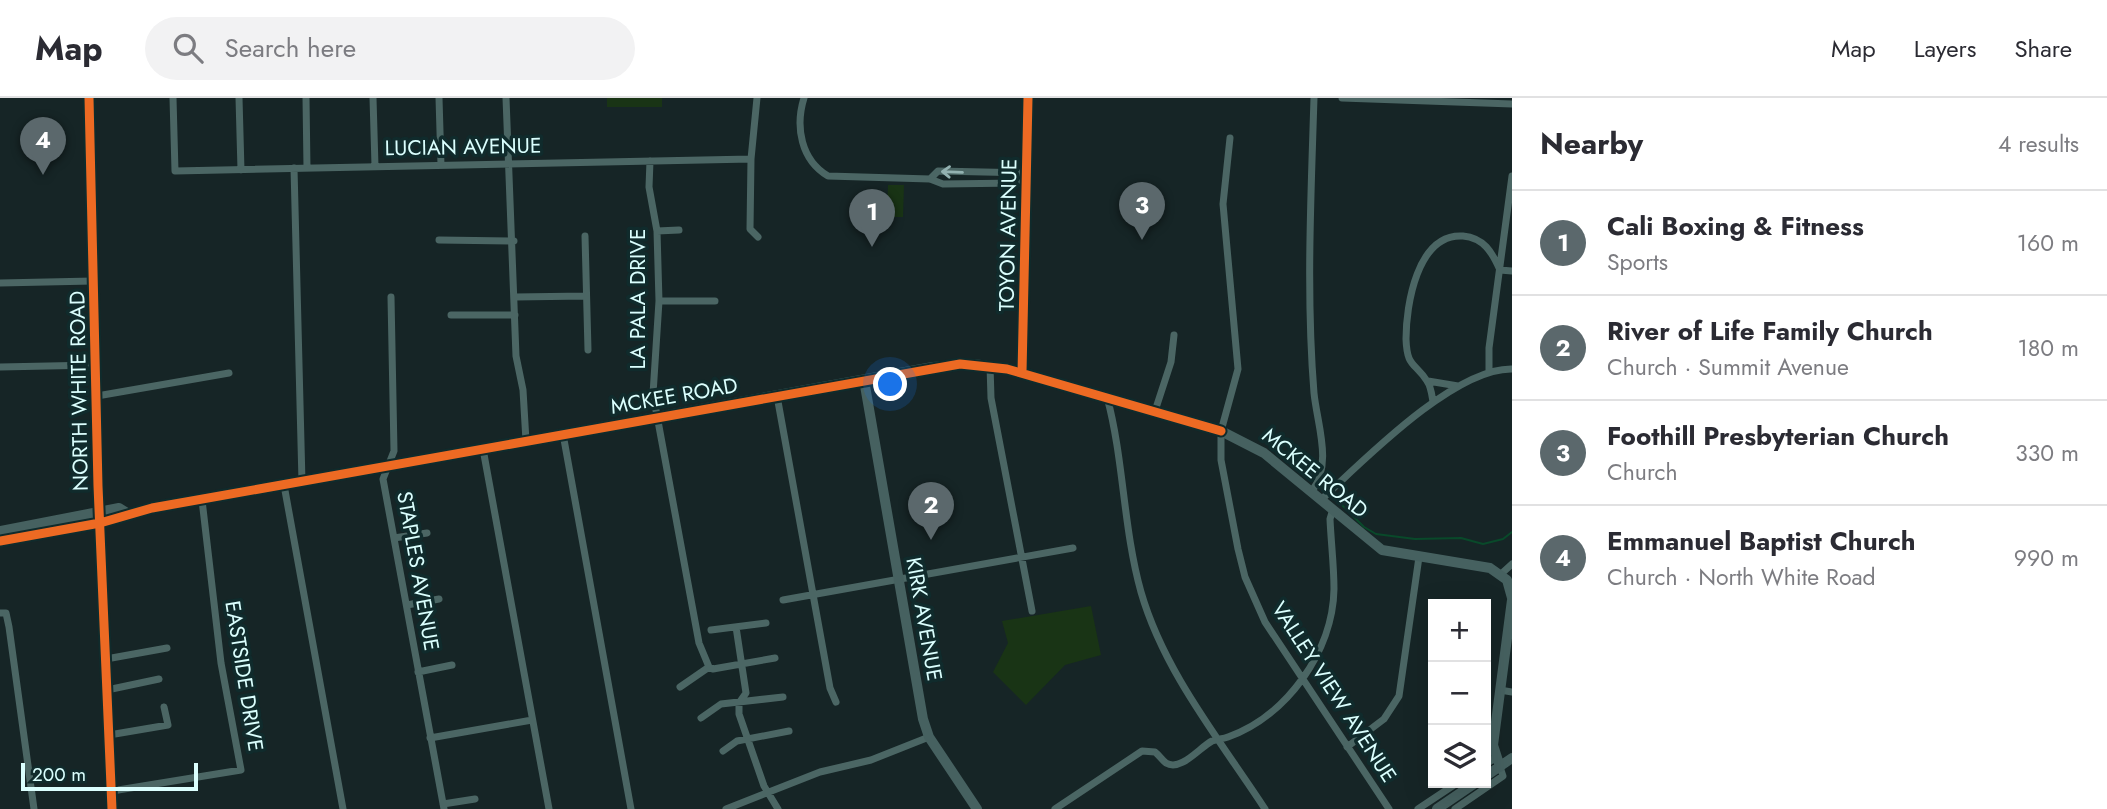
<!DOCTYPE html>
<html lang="en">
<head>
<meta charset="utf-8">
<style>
	body { margin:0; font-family:Jost,sans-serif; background:#f2f2f3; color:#2b2b33 }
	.controls { position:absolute; right:21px; bottom:21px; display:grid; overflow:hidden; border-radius:0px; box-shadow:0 7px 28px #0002 }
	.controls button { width:63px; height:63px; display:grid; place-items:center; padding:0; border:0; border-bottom:2px solid #e1e1e2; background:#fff; color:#2b2b33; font:35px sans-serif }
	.scale { position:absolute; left:21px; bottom:18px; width:177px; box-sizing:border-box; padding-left:7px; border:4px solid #dbfffe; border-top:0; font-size:19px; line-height:24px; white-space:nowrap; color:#dbfffe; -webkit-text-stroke:5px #102b2c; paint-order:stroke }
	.you { position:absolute; left:891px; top:287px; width:24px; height:24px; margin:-18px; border:5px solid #fff; border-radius:50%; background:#1a73e8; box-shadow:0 0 0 10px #1a73e833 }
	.badge { display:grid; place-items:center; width:46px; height:46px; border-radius:50%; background:#5b686c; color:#fff; font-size:23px; font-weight:700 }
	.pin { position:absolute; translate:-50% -58px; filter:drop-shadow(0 2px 4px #0008) }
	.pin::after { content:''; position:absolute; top:37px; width:24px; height:21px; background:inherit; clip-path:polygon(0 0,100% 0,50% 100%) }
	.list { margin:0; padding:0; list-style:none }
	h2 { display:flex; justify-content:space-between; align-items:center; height:91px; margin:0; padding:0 28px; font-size:30px }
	h2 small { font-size:23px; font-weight:400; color:#7c7c81 }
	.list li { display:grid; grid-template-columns:46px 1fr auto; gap:21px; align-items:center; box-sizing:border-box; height:105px; padding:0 28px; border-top:2px solid #e1e1e2 }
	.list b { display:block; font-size:26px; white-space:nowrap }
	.list p { margin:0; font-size:23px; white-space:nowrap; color:#7c7c81 }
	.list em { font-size:23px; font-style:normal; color:#7c7c81 }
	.icon { flex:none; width:38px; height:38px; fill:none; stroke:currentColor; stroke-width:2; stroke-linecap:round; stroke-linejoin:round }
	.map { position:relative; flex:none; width:1512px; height:711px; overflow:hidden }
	header { display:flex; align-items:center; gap:42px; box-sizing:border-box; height:98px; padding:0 35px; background:#fff; border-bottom:2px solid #e1e1e2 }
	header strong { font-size:33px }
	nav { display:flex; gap:38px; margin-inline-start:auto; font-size:24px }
	.search { width:490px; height:63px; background:#f2f2f3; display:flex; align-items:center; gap:18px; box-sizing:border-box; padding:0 24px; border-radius:38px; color:#7c7c81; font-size:26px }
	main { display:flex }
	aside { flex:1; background:#fff }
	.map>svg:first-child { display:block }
	.green { fill:#193415 }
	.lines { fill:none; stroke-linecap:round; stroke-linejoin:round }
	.stream { stroke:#09492a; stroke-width:2 }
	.street { stroke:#4b6664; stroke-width:7 }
	.secondary { stroke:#466160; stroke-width:10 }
	.cycleway-casing { stroke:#102b2c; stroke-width:13 }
	.cycleway { stroke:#ed6a23; stroke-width:9 }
	.oneway { stroke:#93b2b1 }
	.labels { text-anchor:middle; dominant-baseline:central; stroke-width:7; stroke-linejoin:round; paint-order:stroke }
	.street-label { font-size:21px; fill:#dbfffe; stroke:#102b2c }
</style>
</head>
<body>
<header>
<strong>Map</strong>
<div class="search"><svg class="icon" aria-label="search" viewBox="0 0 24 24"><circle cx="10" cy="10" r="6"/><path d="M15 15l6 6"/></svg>Search here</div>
<nav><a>Map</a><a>Layers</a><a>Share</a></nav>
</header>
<main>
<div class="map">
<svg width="1512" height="711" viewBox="0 0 1512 711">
	<rect width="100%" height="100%" fill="#162526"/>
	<path class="green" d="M607,0H662V9H607Z
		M888,87H904L903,119H887Z
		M1091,508L1101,557L1065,567L1026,607L993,574L1008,545L1002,523Z"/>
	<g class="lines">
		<path class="stream" d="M1338,403L1364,429L1376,436L1415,441L1461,440L1483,446L1503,441L1512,434"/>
		<path class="street" d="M173,0L175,73L751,61
			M239,0L241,72
			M306,0L307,70
			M373,0L375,68
			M439,0L441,67
			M506,0L516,258L523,292L526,343
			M757,0L751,61L750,131L758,139
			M804,0C795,29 801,62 828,78L930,81L943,86L1026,85
			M1342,0L1512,6
			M1230,40L1223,106L1238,271L1221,333V362L1238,451L1245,479L1265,524L1389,711
			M650,63L649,89L657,133L659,203L653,296L699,545L709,569L713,571L775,560
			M294,70L302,384
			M930,81L938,73L1026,75
			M657,133L679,132
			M585,138L588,252
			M439,142L514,143
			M0,185L93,183
			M391,199L394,353L383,381L444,711
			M515,199L586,198
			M659,203H715
			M451,217H515
			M990,267L991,300L1032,513
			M0,269L96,267
			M1489,272V250L1512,78
			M1428,283L1458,288
			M97,298L229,275
			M777,298L830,590L836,604
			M1107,299C1124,362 1123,430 1141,494C1164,574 1220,642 1265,711
			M1433,304C1432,298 1431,288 1427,283C1415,264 1407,270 1406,241C1406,208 1417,135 1463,138C1484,140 1492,154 1500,172L1512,173
			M1155,313L1171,264L1174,237
			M563,336L631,711
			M483,351L549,711
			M284,387L343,711
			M1312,393C1333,366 1317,326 1314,295C1306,197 1311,98 1314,0
			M1322,401C1364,362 1454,270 1512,271
			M394,440L427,435
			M1501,476L1512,466
			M783,502L1073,450
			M407,507L439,501
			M0,515H6L9,529L34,711
			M736,529L746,595L739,605V616L764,688L778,711
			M711,532L766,525
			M106,561L167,550
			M418,574L452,567
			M680,589L709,569
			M107,592L159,581
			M1500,592L1512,594
			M701,620L721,606L783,599
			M109,637L168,627L164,609
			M430,640L532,622
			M1347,649L1384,621L1399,598L1419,459
			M723,653L737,643L789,633
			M1486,666L1495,660
			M112,693L241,672L221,565L202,402
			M443,706L475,701
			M726,711L820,674L871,662L929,639
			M1055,711L1142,653L1155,654C1159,657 1162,662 1166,665C1181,674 1200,649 1212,643C1217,641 1223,641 1228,639C1287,618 1333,553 1334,491C1334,468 1331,444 1330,421L1333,411
			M1418,711L1457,685
			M1455,711L1503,678L1500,669"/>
		<path class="secondary" d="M89,0L98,388L112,711
			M1022,275L1028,0
			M864,282L923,621L929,639L977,711
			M0,433L119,410L127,415
			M0,443L100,425L152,410L933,269L974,266L1007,271L1221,333L1264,355L1382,452L1490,470L1507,482L1512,500
			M1500,669L1493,647L1512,502
			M1486,678L1512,660
			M1437,711L1475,685"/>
		<defs>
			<path id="cycleway" d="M89,0L98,388L112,711
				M1022,275L1028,0
				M0,443L100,425L152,410L960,266L1007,271L1221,333"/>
		</defs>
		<use href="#cycleway" class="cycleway-casing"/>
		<use href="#cycleway" class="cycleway"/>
	</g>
	<defs><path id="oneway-shaft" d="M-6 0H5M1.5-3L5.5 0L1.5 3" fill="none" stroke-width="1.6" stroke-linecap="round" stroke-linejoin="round" transform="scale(1.75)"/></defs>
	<use class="oneway" href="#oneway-shaft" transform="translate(952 74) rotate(-178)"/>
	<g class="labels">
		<g class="street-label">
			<text transform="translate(463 49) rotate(-1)">LUCIAN AVENUE</text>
			<text transform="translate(1008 137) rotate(-89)">TOYON AVENUE</text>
			<text transform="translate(638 201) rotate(-90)">LA PALA DRIVE</text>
			<text transform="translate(79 293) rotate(-91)">NORTH WHITE ROAD</text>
			<text transform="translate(674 298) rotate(-10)">MCKEE ROAD</text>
			<text transform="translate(1315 375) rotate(39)">MCKEE ROAD</text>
			<text transform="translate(418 473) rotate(80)">STAPLES AVENUE</text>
			<text transform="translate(924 521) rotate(80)">KIRK AVENUE</text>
			<text transform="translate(244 578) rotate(81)">EASTSIDE DRIVE</text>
			<text transform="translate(1334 594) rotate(57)">VALLEY VIEW AVENUE</text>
		</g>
	</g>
</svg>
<div class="controls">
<button>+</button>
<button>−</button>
<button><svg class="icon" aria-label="layers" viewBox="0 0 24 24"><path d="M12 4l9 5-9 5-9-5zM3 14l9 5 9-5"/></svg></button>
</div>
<div class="scale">200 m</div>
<div class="you"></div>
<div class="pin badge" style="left:872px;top:149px">1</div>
<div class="pin badge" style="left:931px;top:442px">2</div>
<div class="pin badge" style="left:1142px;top:142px">3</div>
<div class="pin badge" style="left:43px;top:77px">4</div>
</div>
<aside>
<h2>Nearby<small>4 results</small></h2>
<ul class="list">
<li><span class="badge">1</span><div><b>Cali Boxing &amp; Fitness</b><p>Sports</p></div><em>160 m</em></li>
<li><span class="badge">2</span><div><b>River of Life Family Church</b><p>Church · Summit Avenue</p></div><em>180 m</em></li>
<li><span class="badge">3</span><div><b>Foothill Presbyterian Church</b><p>Church</p></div><em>330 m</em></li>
<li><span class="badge">4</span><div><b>Emmanuel Baptist Church</b><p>Church · North White Road</p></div><em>990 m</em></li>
</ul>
</aside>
</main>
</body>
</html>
